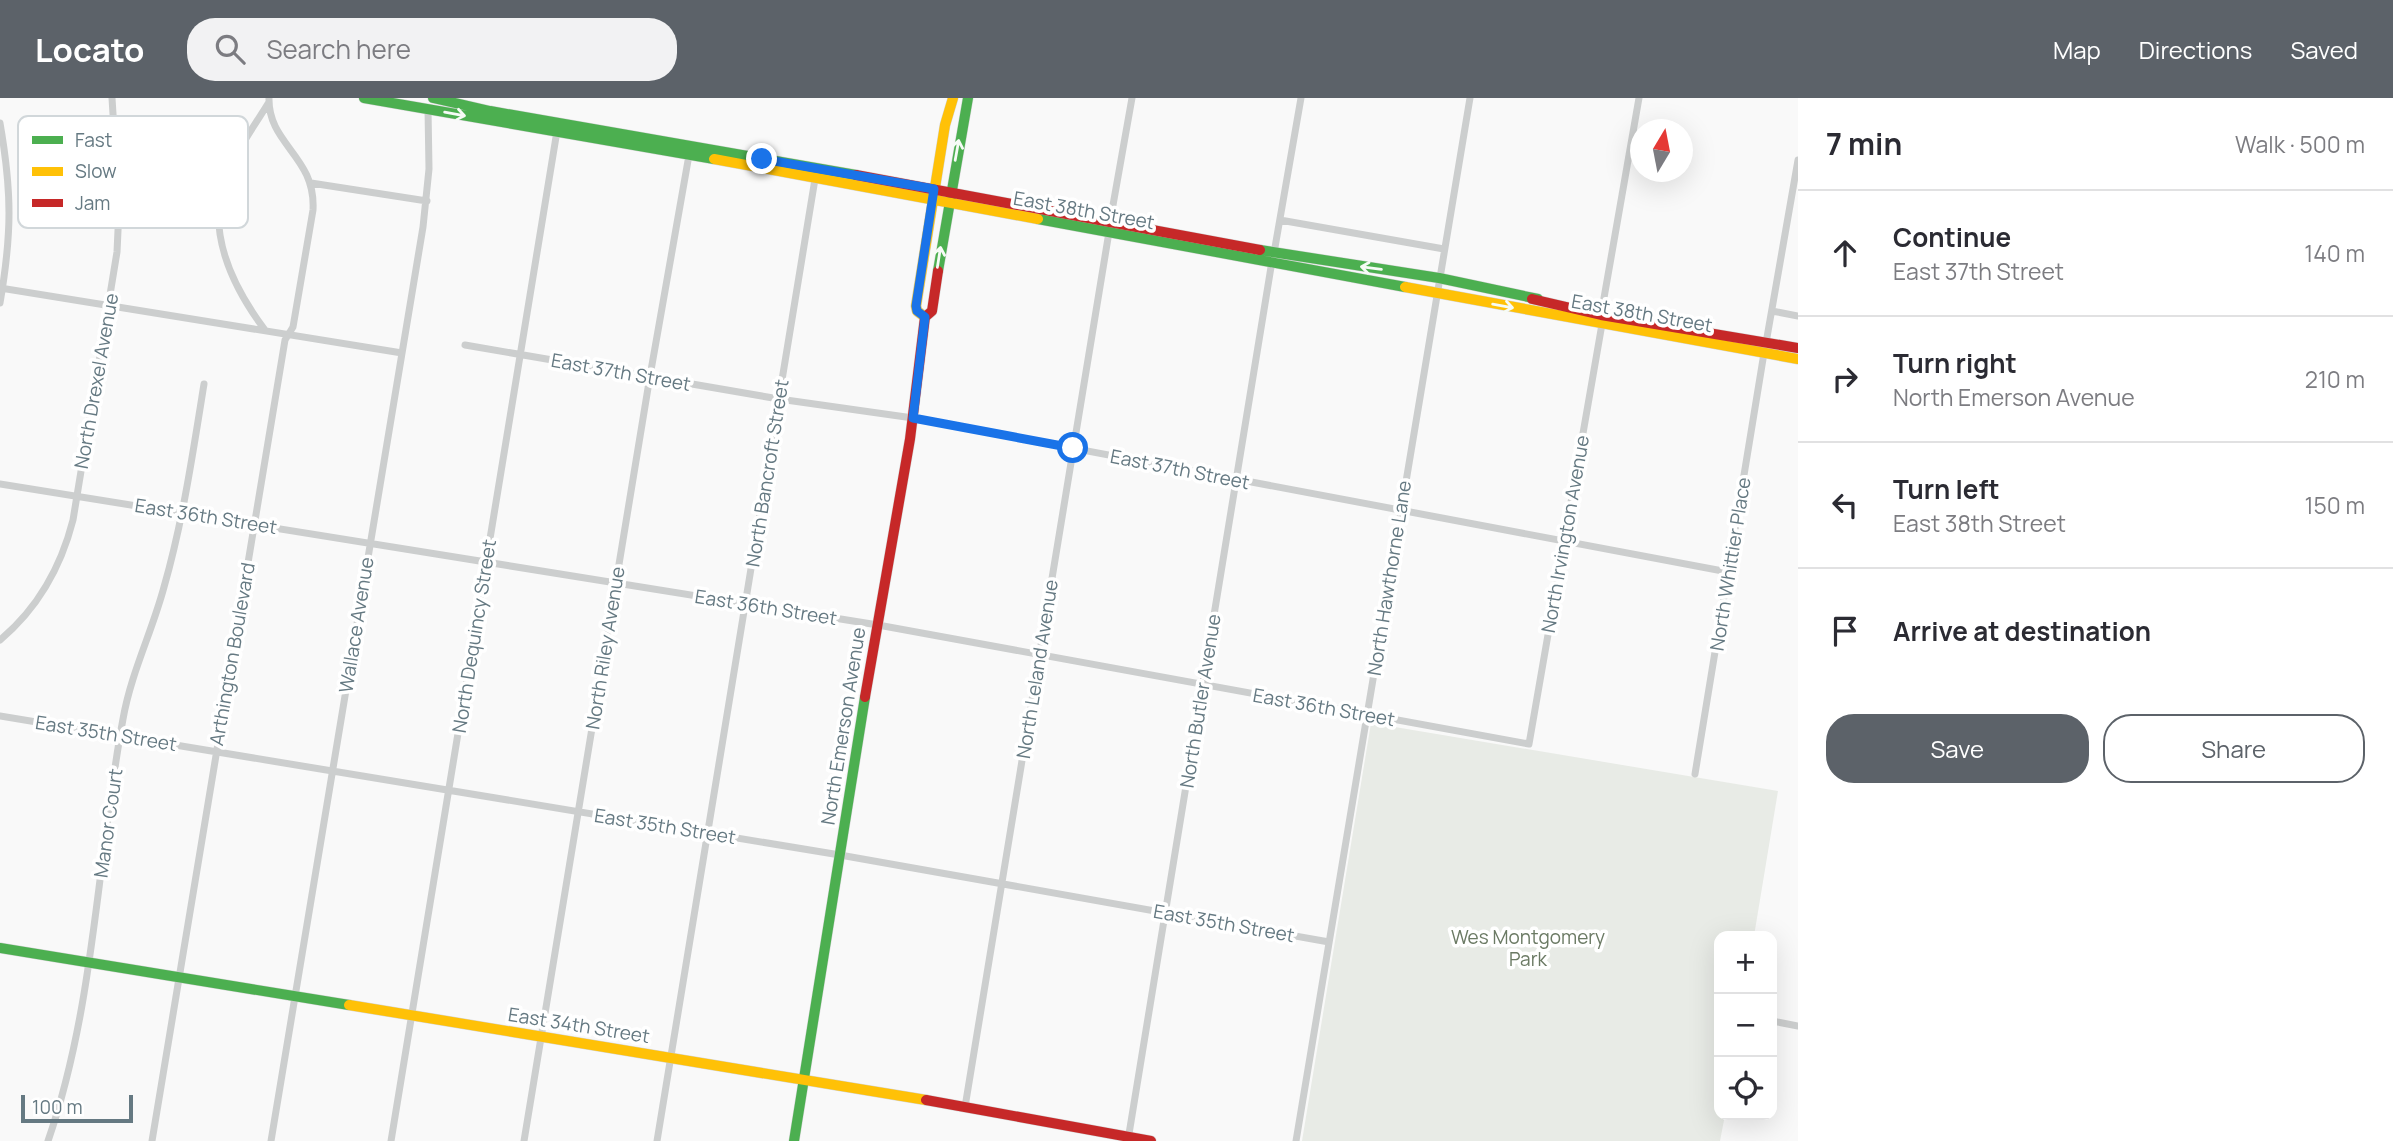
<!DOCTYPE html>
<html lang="en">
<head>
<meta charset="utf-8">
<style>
	body { margin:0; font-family:Manrope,sans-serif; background:#f2f2f3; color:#2b2b33 }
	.controls { position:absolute; right:21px; bottom:21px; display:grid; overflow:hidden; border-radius:14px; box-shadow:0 7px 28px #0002 }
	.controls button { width:63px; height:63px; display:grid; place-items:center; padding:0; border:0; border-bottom:2px solid #e1e1e2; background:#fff; color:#2b2b33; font:35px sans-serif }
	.compass { position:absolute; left:1630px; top:21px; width:63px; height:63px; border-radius:50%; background:#fff; box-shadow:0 7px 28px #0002; rotate:10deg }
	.scale { position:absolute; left:21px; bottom:18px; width:112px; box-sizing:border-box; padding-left:7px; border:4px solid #657982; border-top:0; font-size:19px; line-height:24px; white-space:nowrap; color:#657982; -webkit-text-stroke:5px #fff; paint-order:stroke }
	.stop { position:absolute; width:21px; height:21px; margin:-16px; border:5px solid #1a73e8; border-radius:50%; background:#fff }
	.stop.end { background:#1a73e8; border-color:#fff; box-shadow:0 2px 7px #0008 }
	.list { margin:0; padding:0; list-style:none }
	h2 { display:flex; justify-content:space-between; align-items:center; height:91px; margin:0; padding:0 28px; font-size:30px }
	h2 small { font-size:23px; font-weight:400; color:#7c7c81 }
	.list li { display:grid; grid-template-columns:46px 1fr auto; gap:21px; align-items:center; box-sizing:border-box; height:126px; padding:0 28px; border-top:2px solid #e1e1e2 }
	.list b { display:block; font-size:26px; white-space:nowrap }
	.list p { margin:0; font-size:23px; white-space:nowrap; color:#7c7c81 }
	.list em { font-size:23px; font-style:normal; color:#7c7c81 }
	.actions { display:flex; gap:14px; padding:21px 28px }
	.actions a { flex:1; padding:16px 0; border:2px solid #5c6269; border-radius:28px; text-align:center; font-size:24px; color:#5c6269 }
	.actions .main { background:#5c6269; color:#fff }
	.icon { flex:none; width:38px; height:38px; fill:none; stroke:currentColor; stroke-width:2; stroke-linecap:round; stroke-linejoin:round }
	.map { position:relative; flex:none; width:1798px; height:1043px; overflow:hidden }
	header { display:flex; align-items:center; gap:42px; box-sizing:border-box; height:98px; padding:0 35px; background:#5c6269; color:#fff }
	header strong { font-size:33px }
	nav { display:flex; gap:38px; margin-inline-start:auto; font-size:24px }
	.search { width:490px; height:63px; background:#f2f2f3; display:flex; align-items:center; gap:18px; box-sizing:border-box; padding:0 24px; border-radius:28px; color:#7c7c81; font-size:26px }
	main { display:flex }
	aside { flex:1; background:#fff }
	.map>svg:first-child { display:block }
	.green { fill:#e8ebe6 }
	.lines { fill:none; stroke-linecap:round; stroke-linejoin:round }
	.fast-casing { stroke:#d5d6d6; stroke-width:11 }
	.slow-casing { stroke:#d5d6d6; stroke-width:11 }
	.jam-casing { stroke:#d5d6d6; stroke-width:11 }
	.street { stroke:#cccece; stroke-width:7 }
	.fast { stroke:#4caf50; stroke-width:10 }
	.slow { stroke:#ffc107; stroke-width:10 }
	.jam { stroke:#c62828; stroke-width:10 }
	.oneway { stroke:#f6fbf6 }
	.route { stroke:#1a73e8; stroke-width:9 }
	.labels { text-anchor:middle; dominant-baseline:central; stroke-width:7; stroke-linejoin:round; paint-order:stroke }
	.street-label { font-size:19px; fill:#657982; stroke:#fff }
	.park-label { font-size:19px; fill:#6b7a64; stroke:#fff }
	.key { fill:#fff; stroke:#d1d7da; stroke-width:2 }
	.key-label { font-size:19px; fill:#657982 }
</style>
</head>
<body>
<header>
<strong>Locato</strong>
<div class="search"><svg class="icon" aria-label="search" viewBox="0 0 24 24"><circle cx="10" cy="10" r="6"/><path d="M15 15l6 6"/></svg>Search here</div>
<nav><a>Map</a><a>Directions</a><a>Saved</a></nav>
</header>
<main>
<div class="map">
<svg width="1798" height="1043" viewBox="0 0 1798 1043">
	<rect width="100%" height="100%" fill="#f9f9f9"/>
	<path class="green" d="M1371,625L1778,693L1754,838H1719V1017H1725L1720,1043H1302Z"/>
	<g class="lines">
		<defs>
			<path id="fast" d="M364,0L714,61
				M433,0L490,13L856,77
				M1038,121L1405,189
				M1260,152L1439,180L1538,201
				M938,173L968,0
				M0,850L349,907
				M794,1043L865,599"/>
			<path id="slow" d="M714,61L1038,121
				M1405,189L1798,261
				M925,219L917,213L916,208L945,27L953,0
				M349,907L926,1002"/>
			<path id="jam" d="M856,77L1260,152
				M1532,201L1601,217L1798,250
				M865,599L910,341L925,219L932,213L938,173
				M926,1002L1151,1043"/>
		</defs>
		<use href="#fast" class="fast-casing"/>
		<use href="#slow" class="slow-casing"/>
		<use href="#jam" class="jam-casing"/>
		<path class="street" d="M0,25C12,94 12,135 0,205
			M311,85L427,103
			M1280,122L1444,151
			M1110,124L1132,0
			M1274,155L1301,0
			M0,190L402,255
			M1772,213L1798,218
			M1601,217L1639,0
			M265,232C232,188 204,130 227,75C238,50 255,27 269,4
			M1766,245L1798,62
			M465,247L779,301L913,320L1728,474
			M0,386L878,527L1529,646L1602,226
			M0,542C37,511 61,469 73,422L117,154L119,111L112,0
			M0,618L840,757L1329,844
			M1695,676L1764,255
			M1772,923L1798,928
			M965,1009L1109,134
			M1128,1042L1272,163
			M48,1043C95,907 97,761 123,621C131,575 152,534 164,489C183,423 193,354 204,286
			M152,1043L285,242L293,229L313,112C316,58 268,47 269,0
			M271,1043L423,129L429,71L428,11
			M391,1043L557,33
			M524,1043L650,278L689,57
			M657,1043L815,81
			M1296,1043L1470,0"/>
		<use href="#fast" class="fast"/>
		<use href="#slow" class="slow"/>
		<use href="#jam" class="jam"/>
	</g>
	<defs><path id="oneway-shaft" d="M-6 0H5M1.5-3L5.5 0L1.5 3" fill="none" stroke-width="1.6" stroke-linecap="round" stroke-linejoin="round" transform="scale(1.75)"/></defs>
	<g class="oneway">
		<use href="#oneway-shaft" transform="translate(455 16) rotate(10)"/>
		<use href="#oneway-shaft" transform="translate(957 52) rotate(-80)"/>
		<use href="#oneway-shaft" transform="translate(939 159) rotate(-81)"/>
		<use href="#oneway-shaft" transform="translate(1371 170) rotate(-173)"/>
		<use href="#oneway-shaft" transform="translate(1503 208) rotate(10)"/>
	</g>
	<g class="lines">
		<path class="route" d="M762,61L934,91L916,208L917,213L925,219L913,320L1073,350"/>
	</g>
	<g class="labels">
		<g class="street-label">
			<text transform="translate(1084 112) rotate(10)">East 38th Street</text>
			<text transform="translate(1642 215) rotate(10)">East 38th Street</text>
			<text transform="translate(621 274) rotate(10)">East 37th Street</text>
			<text transform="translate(96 283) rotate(-80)">North Drexel Avenue</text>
			<text transform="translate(1180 371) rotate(11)">East 37th Street</text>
			<text transform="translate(767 375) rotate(-81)">North Bancroft Street</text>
			<text transform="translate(206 418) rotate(9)">East 36th Street</text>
			<text transform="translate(1565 436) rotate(-80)">North Irvington Avenue</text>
			<text transform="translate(1730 466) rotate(-81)">North Whittier Place</text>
			<text transform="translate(1389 480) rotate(-81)">North Hawthorne Lane</text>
			<text transform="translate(766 509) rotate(9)">East 36th Street</text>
			<text transform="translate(356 527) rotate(-81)">Wallace Avenue</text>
			<text transform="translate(474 538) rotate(-81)">North Dequincy Street</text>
			<text transform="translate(605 550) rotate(-81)">North Riley Avenue</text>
			<text transform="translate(232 556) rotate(-80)">Arthington Boulevard</text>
			<text transform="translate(1037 571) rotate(-81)">North Leland Avenue</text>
			<text transform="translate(1200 603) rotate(-81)">North Butler Avenue</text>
			<text transform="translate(1324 609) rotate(10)">East 36th Street</text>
			<text transform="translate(843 628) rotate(-81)">North Emerson Avenue</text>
			<text transform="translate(106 635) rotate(9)">East 35th Street</text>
			<text transform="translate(108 725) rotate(-82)">Manor Court</text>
			<text transform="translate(665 728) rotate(9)">East 35th Street</text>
			<text transform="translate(1224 825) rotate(10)">East 35th Street</text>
			<text transform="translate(579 927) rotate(9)">East 34th Street</text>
		</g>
		<g class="park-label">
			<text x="1528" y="839">Wes Montgomery<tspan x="1528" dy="22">Park</tspan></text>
		</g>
	</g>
	<rect x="18" y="18" width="230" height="112" rx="10" class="key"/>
	<rect x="32" y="38" width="31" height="8" fill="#4caf50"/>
	<rect x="32" y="69" width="31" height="9" fill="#ffc107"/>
	<rect x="32" y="101" width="31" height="8" fill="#c62828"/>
	<g class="key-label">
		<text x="75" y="49">Fast</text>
		<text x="75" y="80">Slow</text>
		<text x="75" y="112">Jam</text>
	</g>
</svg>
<div class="controls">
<button>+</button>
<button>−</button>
<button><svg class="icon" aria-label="locate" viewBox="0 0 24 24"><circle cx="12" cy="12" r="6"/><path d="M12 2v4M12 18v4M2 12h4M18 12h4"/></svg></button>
</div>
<svg class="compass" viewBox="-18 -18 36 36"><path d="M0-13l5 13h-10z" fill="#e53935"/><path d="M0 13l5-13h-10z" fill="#7c7c81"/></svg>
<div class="scale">100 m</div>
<div class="stop" style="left:1073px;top:350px"></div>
<div class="stop end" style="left:762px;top:61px"></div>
</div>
<aside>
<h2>7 min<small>Walk · 500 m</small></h2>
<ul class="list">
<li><svg class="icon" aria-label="ahead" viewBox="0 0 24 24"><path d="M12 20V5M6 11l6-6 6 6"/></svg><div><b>Continue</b><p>East 37th Street</p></div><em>140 m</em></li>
<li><svg class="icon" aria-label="right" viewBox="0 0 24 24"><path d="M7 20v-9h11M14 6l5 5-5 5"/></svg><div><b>Turn right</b><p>North Emerson Avenue</p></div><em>210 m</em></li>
<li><svg class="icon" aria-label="left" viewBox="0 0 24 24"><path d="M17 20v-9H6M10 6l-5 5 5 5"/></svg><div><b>Turn left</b><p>East 38th Street</p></div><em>150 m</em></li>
<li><svg class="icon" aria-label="arrive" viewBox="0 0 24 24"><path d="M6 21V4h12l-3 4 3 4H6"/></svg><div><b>Arrive at destination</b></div></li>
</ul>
<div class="actions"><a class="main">Save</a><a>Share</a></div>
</aside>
</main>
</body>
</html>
